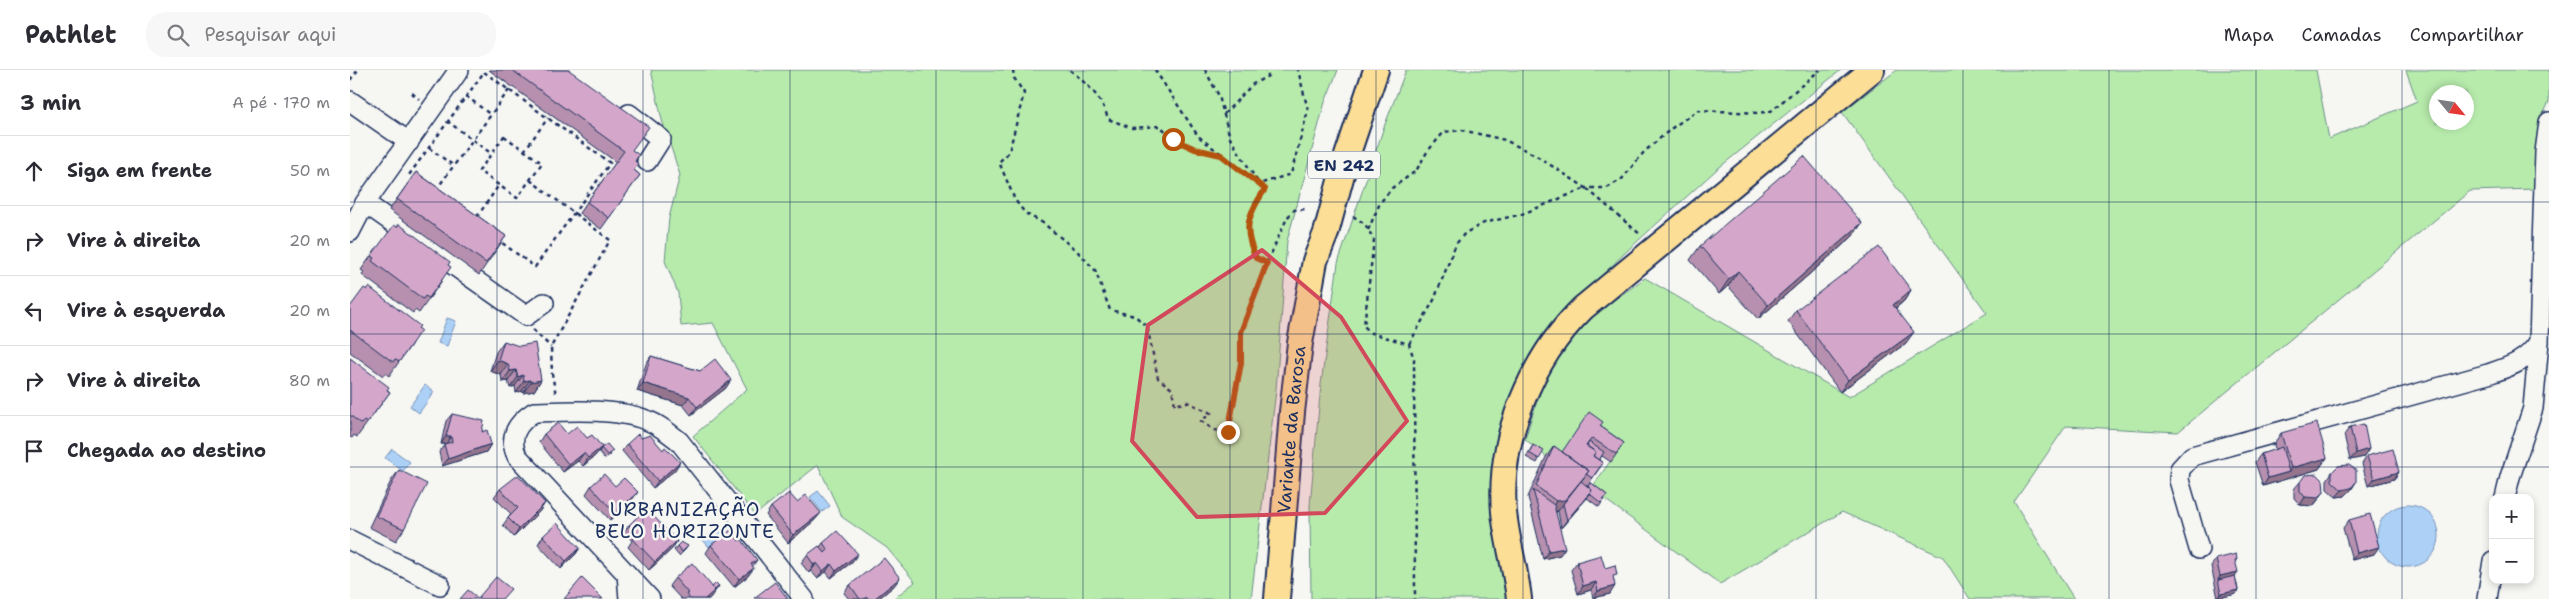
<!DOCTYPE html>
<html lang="pt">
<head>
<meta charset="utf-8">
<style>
	body { margin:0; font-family:"Shantell Sans",sans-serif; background:#f7f7f7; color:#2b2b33 }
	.controls { position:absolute; right:15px; bottom:15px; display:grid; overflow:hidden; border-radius:10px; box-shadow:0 2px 8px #0003 }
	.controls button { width:45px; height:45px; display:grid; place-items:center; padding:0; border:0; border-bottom:1px solid #e1e1e2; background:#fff; color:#2b2b33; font:25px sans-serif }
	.compass { position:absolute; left:2079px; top:15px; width:45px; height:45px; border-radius:50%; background:#fff; box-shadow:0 2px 8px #0003; rotate:119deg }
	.stop { position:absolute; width:15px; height:15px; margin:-11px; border:4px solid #b45309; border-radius:50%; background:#fff }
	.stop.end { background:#b45309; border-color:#fff; box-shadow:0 1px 5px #0008 }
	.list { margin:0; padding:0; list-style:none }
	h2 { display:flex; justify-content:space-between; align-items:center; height:65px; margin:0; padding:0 20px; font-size:21px }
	h2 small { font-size:16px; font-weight:400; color:#7c7c81 }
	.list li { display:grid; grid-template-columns:32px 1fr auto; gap:15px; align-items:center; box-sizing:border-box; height:70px; padding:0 20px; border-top:1px solid #e1e1e2 }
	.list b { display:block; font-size:19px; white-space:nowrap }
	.list em { font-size:16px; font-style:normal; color:#7c7c81 }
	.icon { flex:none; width:28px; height:28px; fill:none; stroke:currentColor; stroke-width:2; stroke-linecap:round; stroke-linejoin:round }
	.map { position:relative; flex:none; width:2199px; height:529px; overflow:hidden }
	header { display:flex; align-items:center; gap:30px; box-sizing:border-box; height:70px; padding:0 25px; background:#fff; border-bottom:1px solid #e1e1e2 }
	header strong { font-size:24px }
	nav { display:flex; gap:28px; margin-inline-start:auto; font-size:18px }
	.search { width:350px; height:45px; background:#f7f7f7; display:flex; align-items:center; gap:12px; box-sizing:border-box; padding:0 18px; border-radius:20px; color:#7c7c81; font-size:19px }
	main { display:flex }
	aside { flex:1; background:#fff }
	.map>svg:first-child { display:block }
	.green { fill:#b7ebac; stroke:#698d85; fill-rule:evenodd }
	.water { fill:#add1f6; stroke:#7390b9 }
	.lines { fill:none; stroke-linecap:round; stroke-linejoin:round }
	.minor-casing { stroke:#1b2f5e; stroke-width:22 }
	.major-casing { stroke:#1b2f5e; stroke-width:28 }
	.path { stroke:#1b2f5e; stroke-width:2.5; stroke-dasharray:4 4; stroke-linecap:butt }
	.minor { stroke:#f6f6f2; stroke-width:19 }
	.major { stroke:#fcde96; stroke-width:24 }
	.wall { fill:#b690ae; stroke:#1b2f5e }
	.shaded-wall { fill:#94758d; stroke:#1b2f5e }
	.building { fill:#d4a7ca; stroke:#1b2f5e }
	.route { stroke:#b45309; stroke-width:6 }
	.marked { fill:#d1495b; fill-opacity:0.2; stroke:#d1495b; stroke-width:4; stroke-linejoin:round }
	.grid { fill:none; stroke:#1b2f5e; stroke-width:1; stroke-opacity:0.55 }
	.labels { text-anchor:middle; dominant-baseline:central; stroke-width:5; stroke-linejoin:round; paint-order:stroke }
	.shield { fill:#f6f6f2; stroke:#5d6b8a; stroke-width:1 }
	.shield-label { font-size:16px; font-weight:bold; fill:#1b2f5e }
	.street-label { font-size:18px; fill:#1b2f5e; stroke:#f6f6f2 }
	.neighbourhood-label { font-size:19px; letter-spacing:1px; fill:#1b2f5e; stroke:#f6f6f2 }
</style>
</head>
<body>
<header>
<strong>Pathlet</strong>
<div class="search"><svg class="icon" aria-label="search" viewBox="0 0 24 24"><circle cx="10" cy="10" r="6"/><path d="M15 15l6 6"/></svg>Pesquisar aqui</div>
<nav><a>Mapa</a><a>Camadas</a><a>Compartilhar</a></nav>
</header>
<main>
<aside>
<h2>3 min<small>A pé · 170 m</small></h2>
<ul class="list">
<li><svg class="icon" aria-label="ahead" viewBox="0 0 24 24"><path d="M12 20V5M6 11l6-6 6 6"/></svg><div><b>Siga em frente</b></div><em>50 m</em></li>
<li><svg class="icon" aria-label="right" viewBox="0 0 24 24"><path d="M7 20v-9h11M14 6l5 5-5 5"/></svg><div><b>Vire à direita</b></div><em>20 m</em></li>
<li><svg class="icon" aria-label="left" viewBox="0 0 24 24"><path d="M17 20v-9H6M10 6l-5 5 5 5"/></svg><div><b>Vire à esquerda</b></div><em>20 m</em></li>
<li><svg class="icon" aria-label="right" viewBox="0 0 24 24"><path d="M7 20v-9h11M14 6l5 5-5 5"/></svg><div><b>Vire à direita</b></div><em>80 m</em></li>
<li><svg class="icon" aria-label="arrive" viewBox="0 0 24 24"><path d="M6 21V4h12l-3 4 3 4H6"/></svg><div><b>Chegada ao destino</b></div></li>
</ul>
</aside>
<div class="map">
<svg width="2199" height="529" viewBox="0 0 2199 529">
	<rect width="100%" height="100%" fill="#f6f6f2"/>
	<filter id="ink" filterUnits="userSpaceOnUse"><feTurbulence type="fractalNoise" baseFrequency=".02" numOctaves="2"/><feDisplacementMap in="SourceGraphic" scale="10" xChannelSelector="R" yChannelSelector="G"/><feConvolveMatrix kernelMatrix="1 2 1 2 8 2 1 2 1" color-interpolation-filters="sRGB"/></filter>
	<g filter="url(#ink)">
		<path class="green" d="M301,0H988L975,32L937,171L926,320L901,529H543L565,512L537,478L492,447L468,395L405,445L343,366L397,319L363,253L331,256L328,223L315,191L319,148L330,105L312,50Z
			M1056,0H1491L1366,100L1279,179L1197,259L1179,287L1164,318L1154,350L1141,423L1158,529H961L960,435L971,314L988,193L1034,57Z
			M1547,0H1966L1979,69L2067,31L2056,0H2199V32L2188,55L2185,119L2120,121L1828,362L1716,356L1664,432L1724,529H1620L1593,487L1492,442L1370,514L1241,419L1268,380L1204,393L1175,369C1186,333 1197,295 1223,265C1242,243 1271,226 1295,208L1499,327L1637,243L1492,42ZM2086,22H2116V52H2086Z"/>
		<path class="water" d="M97,248L106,251L97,276L88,273Z
			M75,315L84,322L69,343L60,336Z
			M42,379L60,392L53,401L35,388Z
			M468,421L480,436L472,442L460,427Z
			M2027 466a31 31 0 1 1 62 0a31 31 0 1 1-62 0Z
			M368,457L374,465L359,477L353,470Z"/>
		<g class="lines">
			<defs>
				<path id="minor" d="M0,31L59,72
					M279,44L311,69L297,91
					M15,133L176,246L194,233
					M0,162L15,133L109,0
					M2155,428L2160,407L2183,338L2189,272L2195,82L2199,52
					M0,470L90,515
					M1849,479L1829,410L1830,399L1842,386L2138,304C2159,297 2176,292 2189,272
					M277,504L279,529
					M300,529L167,386C158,367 167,353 184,342C217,341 266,338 296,350C308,354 319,363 329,371L454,529
					M2137,529L2143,491"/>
				<g id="major">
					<path id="s1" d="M927,529L942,342L950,273L965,191L976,163L996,89L1026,0"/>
					<path d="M1169,529C1166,500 1157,472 1154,442C1148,369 1181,289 1233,238L1522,0"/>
				</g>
			</defs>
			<use href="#minor" class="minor-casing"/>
			<use href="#major" class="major-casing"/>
			<path class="path" d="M663,0L664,8L674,23L659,82L649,92L665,130L675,143L693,153L727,181L745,200L760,240L785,246L797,256L808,308L822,319L825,335L837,332L861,343L851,351L864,360L878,362L891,293V262L917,193
				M720,0C737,14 752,27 758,49L782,58L810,56C827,73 845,79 868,84
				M805,0L848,66L909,114L941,104L958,40L948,0
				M855,0L869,26L880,68L909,114L915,119C897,146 892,157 906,188L917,193L937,148L944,140L955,139
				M134,2L260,93L185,197L59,105Z
				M0,10L8,0
				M62,23L69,29
				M116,26L141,45
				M874,44L903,14L918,6L916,0
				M97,51L142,84
				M154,66L192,93L167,128L129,101Z
				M79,78L104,96
				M174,81L198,48
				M180,110L260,170L201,277L202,304L206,325
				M86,120L159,20
				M1003,146L1015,154L1024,170L1014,256L1021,263L1059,274L1064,289L1065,529
				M127,147L149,115
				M1018,160L1030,133L1042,118L1066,101L1077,82L1094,62L1112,60L1155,70L1185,85L1236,118H1257L1272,109L1294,82L1322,58L1348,40L1408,43L1421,41L1470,0
				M183,260L201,277
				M1059,274L1084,230L1106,174L1115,163L1134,153L1172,144L1236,118L1291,165"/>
			<use href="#minor" class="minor"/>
			<use href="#major" class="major"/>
		</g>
		<path class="wall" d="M139,0H219L282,80L285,91L284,100L290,105L251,159L229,143L266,92Z
			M66,102L156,166L129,205L39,140Z
			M1512,153L1502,167L1408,249L1378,216L1369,224L1340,190L1350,176Z
			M21,186L98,195L91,212L69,243L65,240L63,243L12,205L14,202L11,200Z
			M1561,220L1554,231L1546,238L1556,273L1490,322L1438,251L1446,240Z
			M0,237L68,258L61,275L39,306L35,303L33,306L0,282Z
			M154,271L191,310L184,321L173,323L172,321L166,323L165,316L160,318L158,311L152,312L151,305L140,301L146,282Z
			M301,286L350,301L376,318L341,345L333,335L287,321L296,294Z
			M0,288L40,322L7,367L4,365L2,368L0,367Z
			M102,344L132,362L141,374L136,382L92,396L89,382L95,374H91L96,351Z
			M1250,356L1274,373L1261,392L1252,386L1249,390L1253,393L1240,412L1257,425L1249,437L1237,428L1211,458L1208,441L1206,442L1210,485L1193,489L1178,427L1196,387L1204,376L1212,382Z
			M2000,357L2014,387L2000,390L1994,365Z
			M1931,363L1969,399L1913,416L1905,392L1911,384L1925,380L1924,374Z
			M194,364H217L246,385L233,396L228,391L213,402L189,372Z
			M291,368L325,400L303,418L272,381L277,374Z
			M1183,375L1189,389L1187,393L1176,387Z
			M251,378L260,385L254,389L249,382Z
			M2017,386L2049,402L2044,409L2018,416L2012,394Z
			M49,400L54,459L46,471L19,457L41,411Z
			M1982,402L2006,412L2001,420L1995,426L1986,427L1977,419V410Z
			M1950,412L1969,429L1963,436L1950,435L1944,428V419Z
			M241,416H265L282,430L260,450L236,424Z
			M150,419L190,441L164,467L153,455L161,444L144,427Z
			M447,432L465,450L438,473L416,445L421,437Z
			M1999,450L2024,484L2002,490L1993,458Z
			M279,455L327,471L322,479L299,500L278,477L282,471L274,462Z
			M193,466L230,478L225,485L211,499L188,474Z
			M389,471L407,490L402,497L398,506L384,517L356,483L361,475Z
			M473,473L502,492L481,508L476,502L467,508L461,501L459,503L451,493L457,485L470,477Z
			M327,476H338L335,480L329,486L324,480Z
			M1866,489H1887L1885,492V506L1888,520L1886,524L1868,528L1861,496Z
			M1227,492L1255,498L1264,510L1260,524L1243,528L1241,520L1228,524L1221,500Z
			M325,508L362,517L369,516L359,529H331L319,516Z
			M500,515L544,516L528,529H499L494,523Z"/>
		<path class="shaded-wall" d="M1512,153L1502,167L1408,249L1418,235Z
			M1388,201L1378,216L1369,224L1379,209Z
			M1561,220L1554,231L1535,246L1543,235Z
			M1564,262L1556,273L1490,322L1498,310Z
			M148,290L158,294L151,305L140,301Z
			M166,300L158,311L152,312L160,301Z
			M173,305L165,316L160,318L168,307Z
			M180,310L172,321L166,323L174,311Z
			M191,310L184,321L173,323L181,312Z
			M381,310L376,318L341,345L347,337Z
			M293,313L339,327L333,335L287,321Z
			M96,366H101L96,374H91Z
			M141,374L136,382L92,396L98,389Z
			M252,377L246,385L233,396L238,388Z
			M2019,379L2014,387L2000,390L2006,383Z
			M234,383L228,391L213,402L219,395Z
			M1977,388L1969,399L1913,416L1918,408L1939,402L1941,398Z
			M330,392L325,400L303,418L308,411Z
			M1239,401L1208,441L1199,442L1206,431Z
			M2049,402L2044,409L2018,416L2024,409Z
			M2006,412L2001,420L1995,426L1986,427L1992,420Z
			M1242,420L1237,428L1211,458L1217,450Z
			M288,422L282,430L260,450L265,443Z
			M1974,422L1963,436L1950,435L1955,427Z
			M195,433L190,441L164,467L169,459Z
			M471,443L465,450L438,473L443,465Z
			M327,471L322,479L299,500L305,492Z
			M2029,477L2024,484L2002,490L2007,483Z
			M230,478L225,485L211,499L216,491Z
			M1215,478L1210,485L1193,489L1199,481Z
			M508,484L502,492L481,508L486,501Z
			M467,493L461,501L459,503L464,495Z
			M481,494L476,502L467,508L473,501Z
			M404,498L398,506L384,517L389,509Z
			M1888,502L1882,510H1868L1870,506Z
			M550,508L544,516L528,529H524Z
			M1246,512L1241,520L1228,524L1233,516Z
			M369,516L360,528L359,529H355Z
			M1265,516L1260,524L1243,528L1248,521Z
			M1888,520L1886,524L1868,528L1871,524Z"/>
		<path class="building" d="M162,0H219L299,57L282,80L289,85L285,91L288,94L284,100L290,105L259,148L237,132L274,81Z
			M1454,86L1512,153L1418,235L1388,201L1379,209L1350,176Z
			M66,102L156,166L136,193L47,129Z
			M49,154L100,192L98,195L101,197L79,228L75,226L73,229L22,191L24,188L21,186L44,155L47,157Z
			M1529,177L1561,220L1543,235L1564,262L1498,310L1446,240Z
			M19,217L70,256L68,258L71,260L49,292L45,289L43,292L0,260V237L14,218L17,220Z
			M154,271L169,276L185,273L191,310L181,312L180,310L174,311L173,305L168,307L166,300L160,301L158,294L148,290Z
			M301,286L350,301L365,289L381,310L347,337L339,327L293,313Z
			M0,288L39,317L37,320L40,322L17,353L14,351L11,354L0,345Z
			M1239,342L1253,352L1250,356L1274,373L1266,384L1242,368L1236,376L1246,382L1243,386L1253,393L1242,408L1236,404L1239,401L1212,382Z
			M102,344L134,351L132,362L137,360L141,374L98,389L94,374L102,372L101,366H96Z
			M208,353L217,364L227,356L237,368L242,365L252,377L238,388L234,383L219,395L194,364Z
			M1967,353L1977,388L1941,398L1931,363Z
			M2014,354L2019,379L2006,383L2000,357Z
			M288,364L291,368L300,365L313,380L315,377L330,392L308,411L277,374Z
			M1239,372L1254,382L1249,390L1243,386L1246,382L1237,376Z
			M257,374L263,381L257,385L251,378Z
			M1183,375L1194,381L1189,389L1179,383Z
			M1204,376L1239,401L1215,430L1206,431L1186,416Z
			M1932,377L1939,402L1918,408L1911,384Z
			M2043,379L2049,402L2024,409L2017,386Z
			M1999,395L2006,400V412L2001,418L1992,420L1982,411V402L1988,396Z
			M49,400L77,414L54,459L26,446Z
			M254,404L265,416L274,408L288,422L265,443L241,416Z
			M1967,404L1973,410L1974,422L1968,428L1955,427L1950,421V412L1955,405Z
			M168,405L195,433L169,459L158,448L168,438L150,419Z
			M1231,411L1242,420L1217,450L1213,434Z
			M1240,412L1257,425L1251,433L1240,424L1242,420L1238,417Z
			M1183,420L1204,435L1215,478L1199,481Z
			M439,423L447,432L456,425L471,443L443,465L421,437Z
			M296,438L327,471L305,492L283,469L288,464L279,455Z
			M2020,444L2029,477L2007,483L1999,450Z
			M207,453L230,478L216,491L193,466Z
			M381,460L389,471L391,469L407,490L401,494L404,498L389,509L361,475Z
			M487,461L508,484L486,501L481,494L473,501L467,493L464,495L457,485L469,476L475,483L478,480L473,473Z
			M331,472L338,476L332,482L327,476Z
			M1886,484L1887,489L1885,490L1888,502L1870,506L1866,489Z
			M1251,485L1255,498L1265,495L1267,505L1263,506L1265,516L1248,521L1246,512L1233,516L1227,492Z
			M534,488L550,508L524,529H519L517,527L514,529H510L500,515Z
			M342,493L365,520L355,529H340L336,524L338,523L325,508Z
			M1885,506L1888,520L1871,524L1868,510Z
			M146,507L161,519L152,529H110L118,520L128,528Z
			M232,508L253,529H214Z
			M425,512L438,529L404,528Z
			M366,513L369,516L365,520L362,517Z"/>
	</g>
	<g class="lines" filter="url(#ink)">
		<path class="route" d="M823,69L845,79L871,85L915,119C898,146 892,157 906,188L917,193L891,262V293L878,362"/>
	</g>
	<path class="marked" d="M912,180L991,247L1057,351L975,443L847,447L782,371L798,255Z"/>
	<path class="grid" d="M147,0V529M293,0V529M440,0V529M586,0V529M733,0V529M880,0V529M1026,0V529M1173,0V529M1319,0V529M1466,0V529M1613,0V529M1759,0V529M1906,0V529M2052,0V529M0,132H2199M0,264H2199M0,397H2199"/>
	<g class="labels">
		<rect class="shield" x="958" y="81.5" width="72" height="27" rx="4"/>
		<g class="shield-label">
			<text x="994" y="95">EN 242</text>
		</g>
		<g class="street-label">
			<text stroke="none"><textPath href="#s1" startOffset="170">Variante da Barosa</textPath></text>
		</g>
		<g class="neighbourhood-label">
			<text x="335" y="439">URBANIZAÇÃO<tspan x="335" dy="22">BELO HORIZONTE</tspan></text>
		</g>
	</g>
</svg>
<div class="controls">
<button>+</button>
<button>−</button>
</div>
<svg class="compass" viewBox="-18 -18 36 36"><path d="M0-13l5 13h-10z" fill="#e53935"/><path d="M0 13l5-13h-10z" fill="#7c7c81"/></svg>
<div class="stop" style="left:823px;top:69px"></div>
<div class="stop end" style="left:878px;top:362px"></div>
</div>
</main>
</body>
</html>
